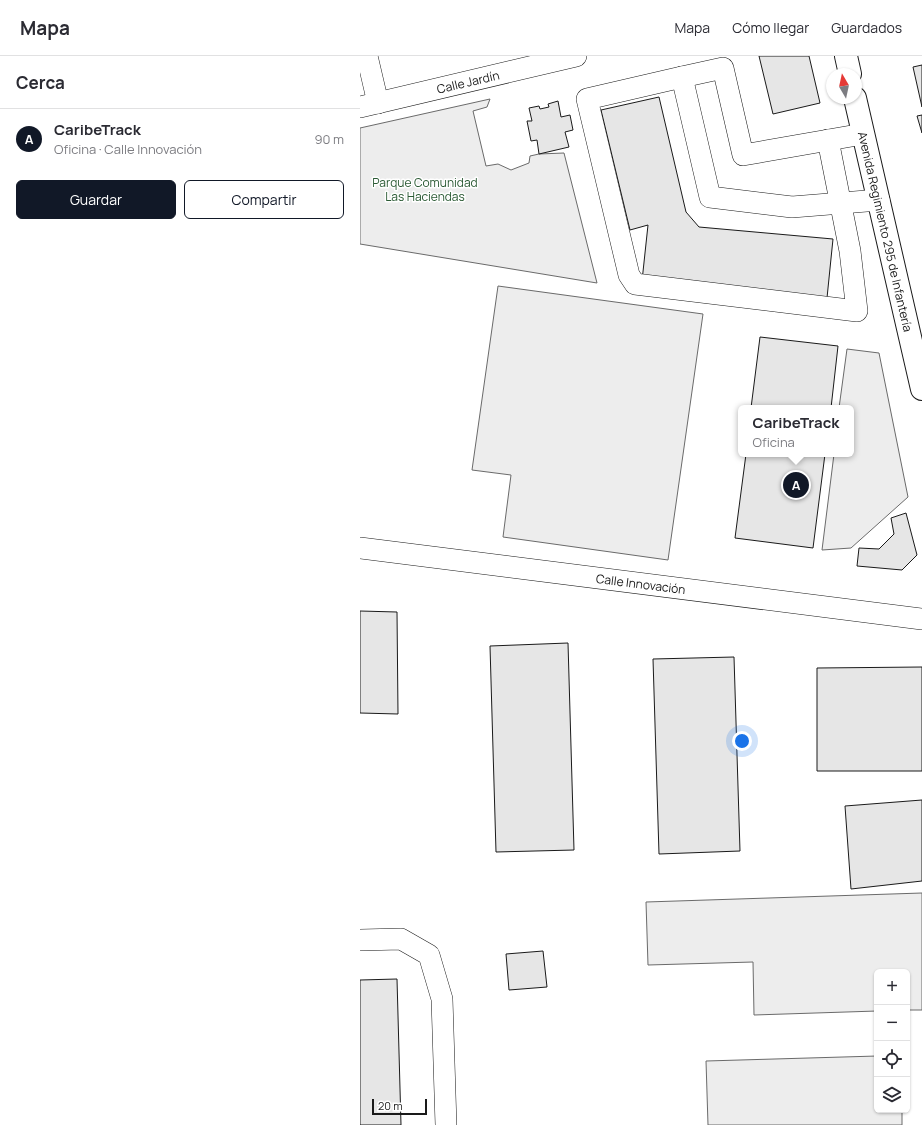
<!DOCTYPE html>
<html lang="es">
<head>
<meta charset="utf-8">
<style>
	body { margin:0; font-family:Manrope,sans-serif; background:#f7f7f7; color:#2b2b33 }
	.controls { position:absolute; right:12px; bottom:12px; display:grid; overflow:hidden; border-radius:6px; box-shadow:0 1px 3px #0004 }
	.controls button { width:36px; height:36px; display:grid; place-items:center; padding:0; border:0; border-bottom:1px solid #e1e1e2; background:#fff; color:#2b2b33; font:20px sans-serif }
	.compass { position:absolute; left:466px; top:12px; width:36px; height:36px; border-radius:50%; background:#fff; box-shadow:0 1px 3px #0004; rotate:351deg }
	.scale { position:absolute; left:12px; bottom:10px; width:55px; box-sizing:border-box; padding-left:4px; border:2px solid #1a1a1a; border-top:0; font-size:11px; line-height:14px; white-space:nowrap; color:#1a1a1a; -webkit-text-stroke:3px #fff; paint-order:stroke }
	.you { position:absolute; left:382px; top:685px; width:14px; height:14px; margin:-10px; border:3px solid #fff; border-radius:50%; background:#1a73e8; box-shadow:0 0 0 6px #1a73e833 }
	.badge { display:grid; place-items:center; width:26px; height:26px; border-radius:50%; background:#111827; color:#fff; font-size:13px; font-weight:700 }
	.pin { position:absolute; translate:-50% -50%; border:2px solid #fff; box-shadow:0 1px 4px #0006 }
	.popup { position:absolute; left:378px; top:349px; width:116px; height:52px; box-sizing:border-box; display:grid; place-content:center; border-radius:6px; background:#fff; filter:drop-shadow(0 1px 3px #0005); font-size:13px; white-space:nowrap; color:#7c7c81 }
	.popup b { font-size:15px; color:#2b2b33 }
	.popup::after { content:''; position:absolute; left:50%; top:100%; margin-left:-8px; border:8px solid transparent; border-top-color:#fff }
	.list { margin:0; padding:0; list-style:none }
	h2 { display:flex; justify-content:space-between; align-items:center; height:52px; margin:0; padding:0 16px; font-size:17px }
	h2 small { font-size:13px; font-weight:400; color:#7c7c81 }
	.list li { display:grid; grid-template-columns:26px 1fr auto; gap:12px; align-items:center; box-sizing:border-box; height:60px; padding:0 16px; border-top:1px solid #e1e1e2 }
	.list b { display:block; font-size:15px; white-space:nowrap }
	.list p { margin:0; font-size:13px; white-space:nowrap; color:#7c7c81 }
	.list em { font-size:13px; font-style:normal; color:#7c7c81 }
	.actions { display:flex; gap:8px; padding:12px 16px }
	.actions a { flex:1; padding:9px 0; border:1px solid #111827; border-radius:6px; text-align:center; font-size:14px; color:#111827 }
	.actions .main { background:#111827; color:#fff }
	.icon { flex:none; width:22px; height:22px; fill:none; stroke:currentColor; stroke-width:2; stroke-linecap:round; stroke-linejoin:round }
	.map { position:relative; flex:none; width:562px; height:1069px; overflow:hidden }
	header { display:flex; align-items:center; gap:24px; box-sizing:border-box; height:56px; padding:0 20px; background:#fff; border-bottom:1px solid #e1e1e2 }
	header strong { font-size:19px }
	nav { display:flex; gap:22px; margin-inline-start:auto; font-size:14px }
	main { display:flex }
	aside { flex:1; background:#fff }
	.map>svg:first-child { display:block }
	.built { fill:#ededed; stroke:#6a6a6a }
	.building { fill:#e6e6e6; stroke:#1a1a1a }
	.lines { fill:none; stroke-linecap:round; stroke-linejoin:round }
	.minor-casing { stroke:#1a1a1a; stroke-width:22 }
	.major-casing { stroke:#1a1a1a; stroke-width:24 }
	.minor { stroke:#fff; stroke-width:21 }
	.major { stroke:#fff; stroke-width:22 }
	.labels { text-anchor:middle; dominant-baseline:central; stroke-width:3; stroke-linejoin:round; paint-order:stroke }
	.street-label { font-size:12px; fill:#1a1a1a; stroke:#fff }
	.park-label { font-size:12px; fill:#2b5a34; stroke:#fff }
</style>
</head>
<body>
<header>
<strong>Mapa</strong>
<nav><a>Mapa</a><a>Cómo llegar</a><a>Guardados</a></nav>
</header>
<main>
<aside>
<h2>Cerca<small></small></h2>
<ul class="list">
<li><span class="badge">A</span><div><b>CaribeTrack</b><p>Oficina · Calle Innovación</p></div><em>90 m</em></li>
</ul>
<div class="actions"><a class="main">Guardar</a><a>Compartir</a></div>
</aside>
<div class="map">
<svg width="562" height="1069" viewBox="0 0 562 1069">
	<rect width="100%" height="100%" fill="#fff"/>
	<path class="built" d="M130,43L127,51L113,55L126,110L138,108L151,114L169,107L170,100L179,98L204,97L237,227L0,188V72Z
		M138,230L343,258L308,504L143,481L151,419L112,414Z
		M487,293L519,297L548,441L491,492L462,494L474,398H491V352H479Z
		M562,837V954H547V916H517V955L394,959L393,906L288,909L286,846Z
		M517,1000V1054H542V1069H348L346,1005Z"/>
	<path class="building" d="M399,0H449L460,47L413,58Z
		M562,9V51L553,11Z
		M299,41L326,156L339,171L473,183L467,242L282,225L288,169L270,174L241,54Z
		M198,45L201,61L210,59L213,74L205,76L209,91L179,98L177,84L171,85L167,65H172L169,52L179,50L180,53L189,51L188,48Z
		M562,59V77L557,60Z
		M400,281L478,290L471,352H391Z
		M386,398H465L453,492L375,482Z
		M546,457L557,499L542,514L497,510L499,492L519,493L534,478L531,462Z
		M0,555L37,556L38,658L0,657Z
		M208,587L214,794L136,796L130,590Z
		M374,601L380,795L299,798L293,603Z
		M562,611V715H457V612Z
		M562,744V825L491,833L485,750Z
		M183,895L187,931L149,934L146,898Z
		M37,923L41,1069H0V924Z"/>
	<g class="lines">
		<defs>
			<g id="minor">
				<path d="M7,0L18,47"/>
				<path d="M322,21L227,43L269,219L275,228L497,255L490,195L468,84"/>
				<path id="s1" d="M0,51L216,0"/>
				<path d="M503,78L383,99L363,12L322,21L350,141L432,151L519,144"/>
				<path id="s2" d="M0,492L562,563"/>
				<path d="M0,884L41,883L69,899L82,943L86,1069"/>
			</g>
			<g id="major">
				<path d="M486,0L490,18"/>
				<path id="s3" d="M495,42L562,333"/>
			</g>
		</defs>
		<use href="#minor" class="minor-casing"/>
		<use href="#major" class="major-casing"/>
		<use href="#minor" class="minor"/>
		<use href="#major" class="major"/>
	</g>
	<g class="labels">
		<g class="street-label">
			<text stroke="none"><textPath href="#s1" startOffset="111">Calle Jardín</textPath></text>
			<text stroke="none"><textPath href="#s3" startOffset="137">Avenida Regimiento 295 de Infantería</textPath></text>
			<text stroke="none"><textPath href="#s2" startOffset="283">Calle Innovación</textPath></text>
		</g>
		<g class="park-label">
			<text x="65" y="126">Parque Comunidad<tspan x="65" dy="14">Las Haciendas</tspan></text>
		</g>
	</g>
</svg>
<div class="controls">
<button>+</button>
<button>−</button>
<button><svg class="icon" aria-label="locate" viewBox="0 0 24 24"><circle cx="12" cy="12" r="6"/><path d="M12 2v4M12 18v4M2 12h4M18 12h4"/></svg></button>
<button><svg class="icon" aria-label="layers" viewBox="0 0 24 24"><path d="M12 4l9 5-9 5-9-5zM3 14l9 5 9-5"/></svg></button>
</div>
<svg class="compass" viewBox="-18 -18 36 36"><path d="M0-13l5 13h-10z" fill="#e53935"/><path d="M0 13l5-13h-10z" fill="#7c7c81"/></svg>
<div class="scale">20 m</div>
<div class="you"></div>
<div class="pin badge" style="left:436px;top:429px">A</div>
<div class="popup"><b>CaribeTrack</b>Oficina</div>
</div>
</main>
</body>
</html>
